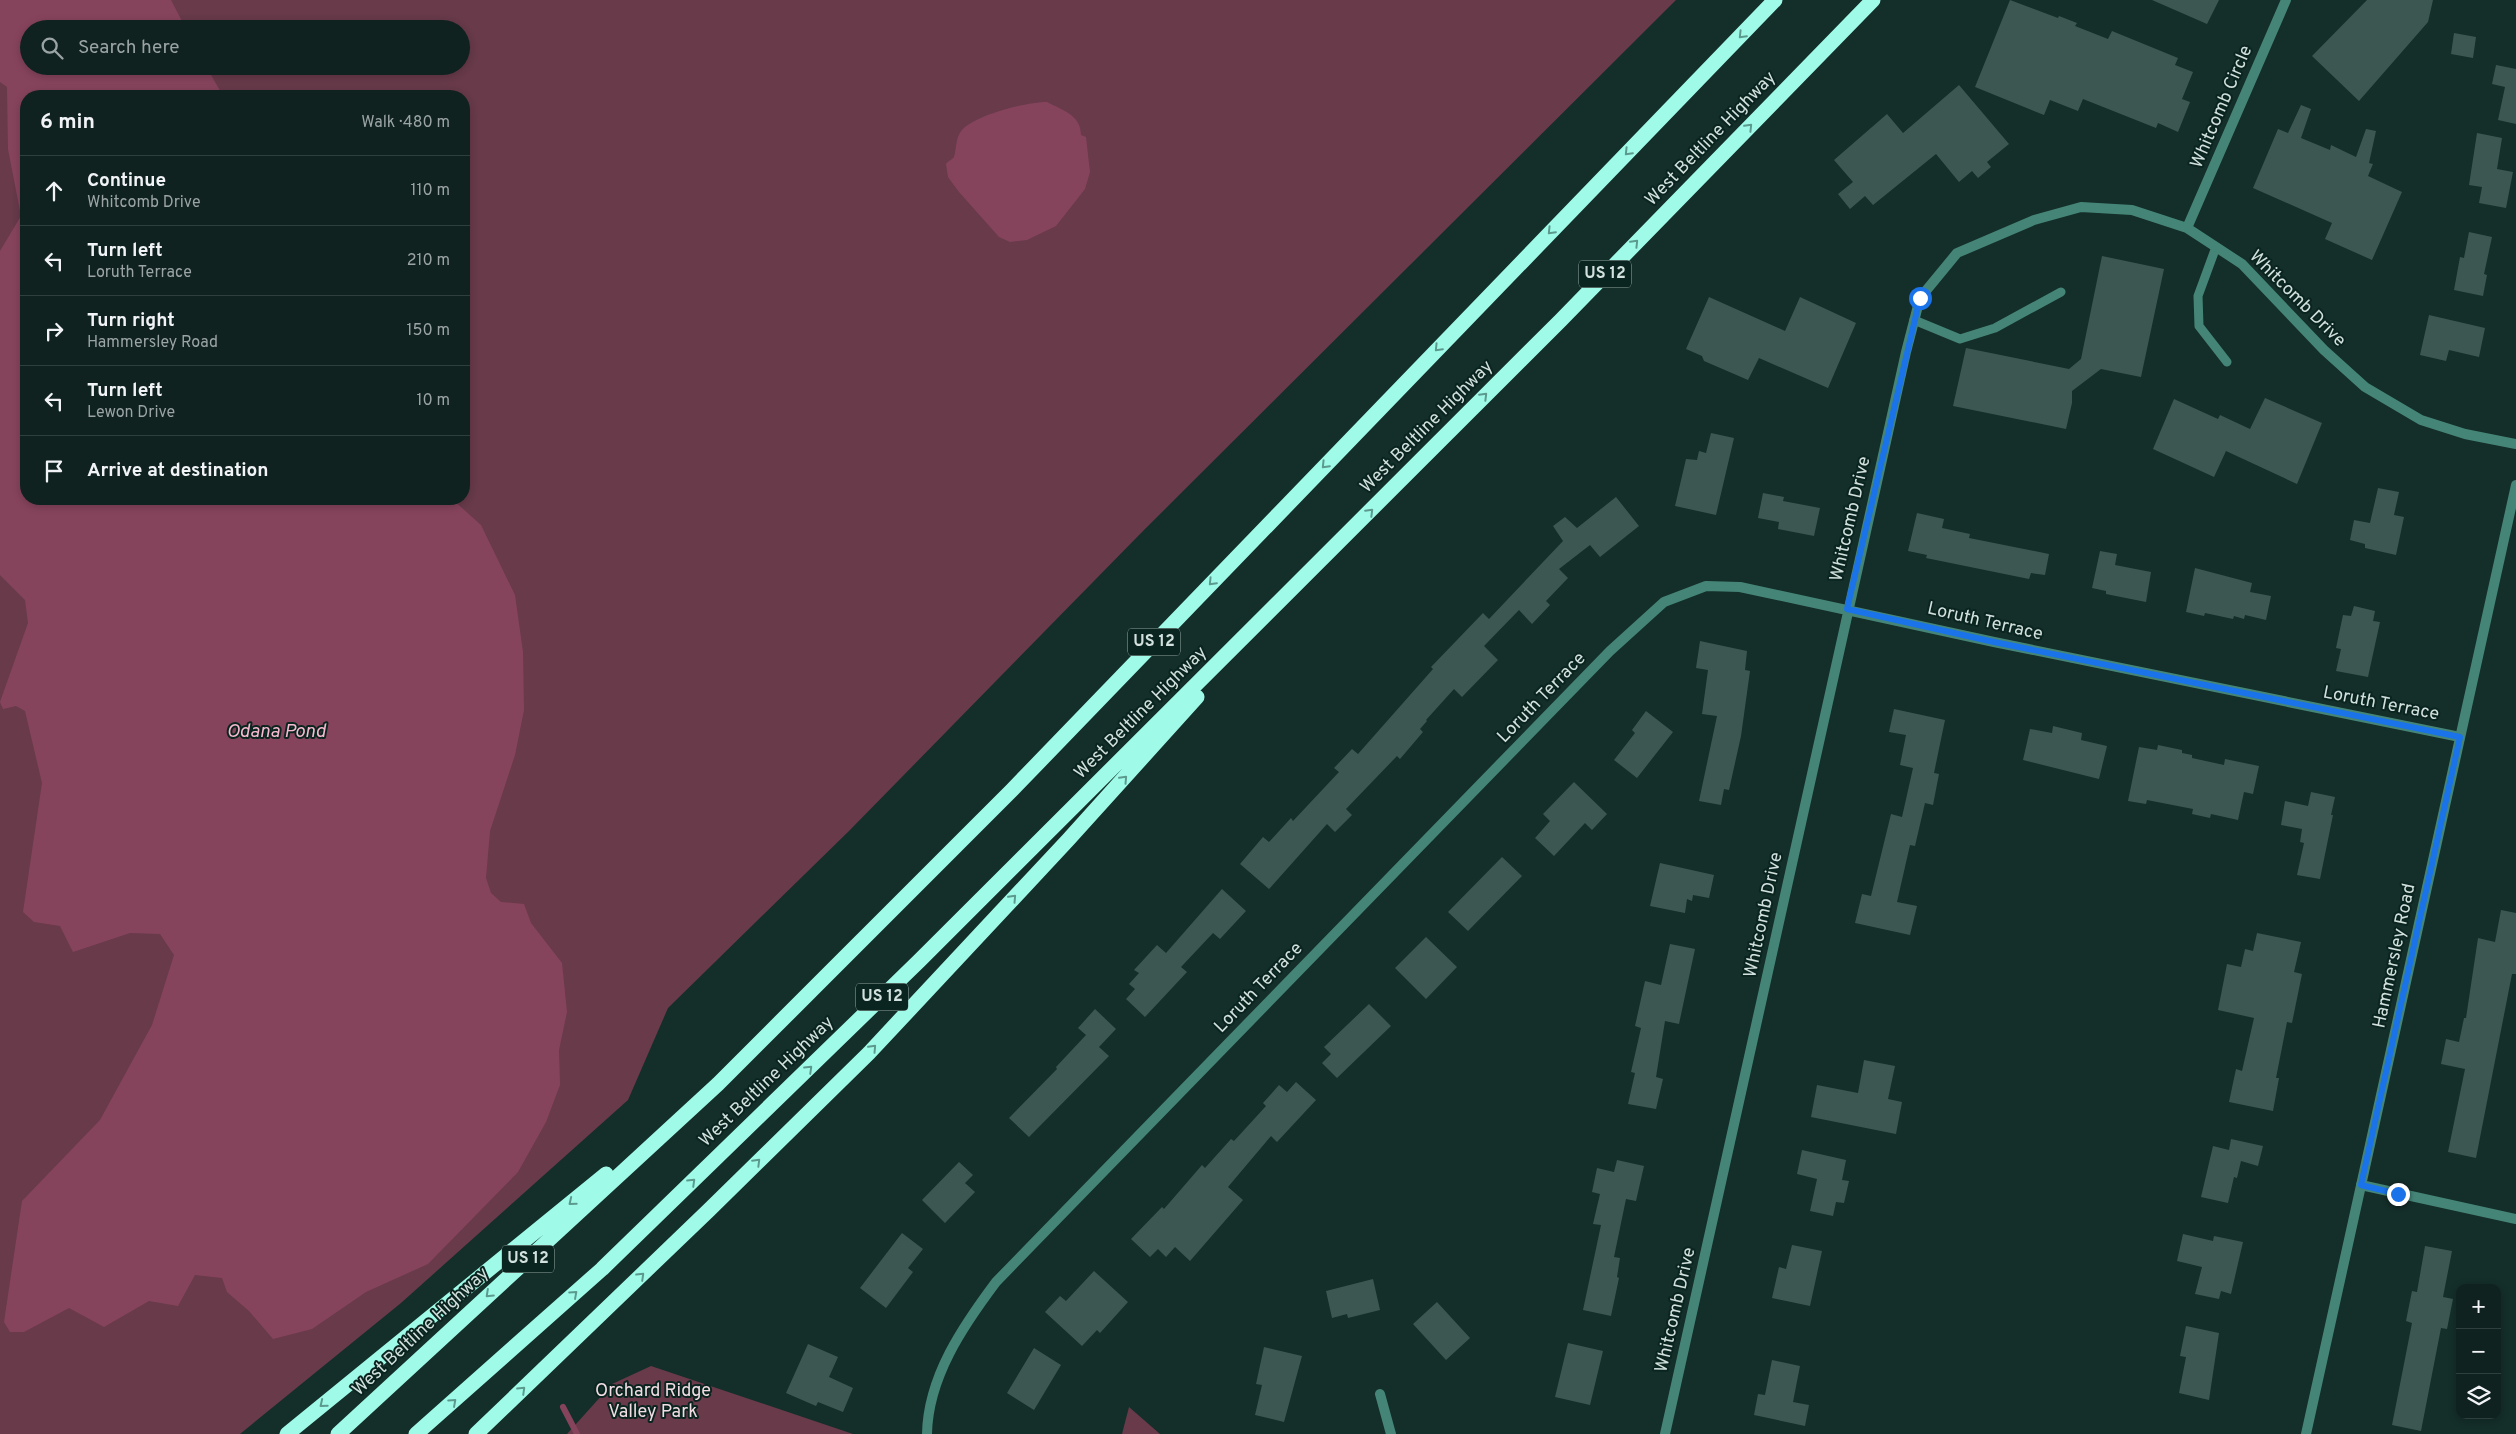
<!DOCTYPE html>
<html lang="en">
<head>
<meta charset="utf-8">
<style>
	body { margin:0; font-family:Overpass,sans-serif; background:#182a28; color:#f1f3f6 }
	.controls { position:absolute; right:15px; bottom:15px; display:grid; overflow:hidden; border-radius:10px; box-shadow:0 2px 8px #0003 }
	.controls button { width:45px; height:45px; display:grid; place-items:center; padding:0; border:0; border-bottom:1px solid #2f3f3d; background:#0f221f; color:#f1f3f6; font:25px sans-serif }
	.stop { position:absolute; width:15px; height:15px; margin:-11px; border:4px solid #1a73e8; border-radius:50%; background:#fff }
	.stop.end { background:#1a73e8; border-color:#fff; box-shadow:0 1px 5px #0008 }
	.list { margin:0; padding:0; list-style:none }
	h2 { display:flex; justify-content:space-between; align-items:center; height:65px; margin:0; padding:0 20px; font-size:21px }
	h2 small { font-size:16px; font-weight:400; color:#9ba4a4 }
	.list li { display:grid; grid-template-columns:32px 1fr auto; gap:15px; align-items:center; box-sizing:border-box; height:70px; padding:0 20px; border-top:1px solid #2f3f3d }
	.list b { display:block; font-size:19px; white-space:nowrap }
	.list p { margin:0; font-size:16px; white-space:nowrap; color:#9ba4a4 }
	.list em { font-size:16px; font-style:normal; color:#9ba4a4 }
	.icon { flex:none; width:28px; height:28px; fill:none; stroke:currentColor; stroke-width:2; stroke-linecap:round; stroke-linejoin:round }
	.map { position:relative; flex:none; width:2516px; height:1434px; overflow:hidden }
	.search { position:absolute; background:#0f221f; box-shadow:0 2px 8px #0003; left:20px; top:20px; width:450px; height:55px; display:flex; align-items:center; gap:12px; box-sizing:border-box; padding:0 18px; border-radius:28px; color:#9ba4a4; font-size:19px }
	.panel { position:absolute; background:#0f221f; box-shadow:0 2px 8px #0003; left:20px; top:90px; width:450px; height:415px; border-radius:20px }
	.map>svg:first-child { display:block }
	.green { fill:#683a4a; fill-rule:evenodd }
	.water { fill:#86445c }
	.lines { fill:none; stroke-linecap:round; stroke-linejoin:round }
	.stream { stroke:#86445c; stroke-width:6 }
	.building { fill:#3c5751 }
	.service { stroke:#458578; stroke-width:9 }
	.minor { stroke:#458578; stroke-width:10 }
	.tertiary { stroke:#458578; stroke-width:10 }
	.motorway { stroke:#9ffbe8; stroke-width:15 }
	.oneway { stroke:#5c9a8e }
	.route { stroke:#1a73e8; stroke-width:6 }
	.labels { text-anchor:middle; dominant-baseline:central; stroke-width:4; stroke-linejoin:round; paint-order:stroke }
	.shield { fill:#0a241f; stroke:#96a8a4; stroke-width:1 }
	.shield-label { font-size:16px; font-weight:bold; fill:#d2e1dd }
	.street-label { font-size:18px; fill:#d2e1dd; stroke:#0a241f }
	.park-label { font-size:18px; fill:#f2dde3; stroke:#0a241f }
	.water-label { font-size:19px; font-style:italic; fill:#f7bace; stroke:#0a241f }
</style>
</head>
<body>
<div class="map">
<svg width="2516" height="1434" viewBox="0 0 2516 1434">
	<rect width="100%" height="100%" fill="#142e29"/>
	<path class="green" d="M0,0H1676L1144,530L849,831L668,1008L628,1100L401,1303L240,1434H0ZM29,29H461V66H29ZM26,96H464V499H26Z
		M651,1366L853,1434H567L612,1384Z
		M1129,1407L1160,1434H1122Z"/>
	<path class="water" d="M0,0H171L186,29H29V66H206L223,96H26V499H452L481,525L515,595L523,652L524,710L515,755L490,831L486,878L491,893L501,902L524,904L531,923L562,963L567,1012L559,1050L560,1085L546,1122L518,1172L428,1264L366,1292L312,1329L273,1339L249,1311L227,1292L222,1278L195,1275L178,1306L149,1301L104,1327L69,1308L24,1332H10L4,1322L22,1201L100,1120L152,1025L174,955L160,934L130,933L73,952L60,926L34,922L23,912L42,783L25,711L16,706L3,709L0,702L28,623L25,600L0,575V251L21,216L8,149L7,87L0,82Z
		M1047,102C1062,110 1081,115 1081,135L1086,137L1090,172L1085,189L1056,226L1027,240L1010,242L999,237L959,192L948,177L946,164C949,160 952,160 954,157C957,148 955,138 962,130C976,115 1026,102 1047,102Z"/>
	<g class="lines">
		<path class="stream" d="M563,1407L577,1434"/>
	</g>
	<path class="building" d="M2010,0L2058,18L2059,16L2077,23L2075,26L2108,39L2112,31L2178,58L2175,65L2193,72L2182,99L2190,102L2178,132L2158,123L2156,128L2083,99L2078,111L2050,100L2044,115L1975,87Z
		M2152,0H2219L2207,24Z
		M2367,0H2433L2428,22L2359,101L2312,56Z
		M2454,33L2476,37L2473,58L2451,54Z
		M2496,65L2516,69V124L2498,120L2505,87L2492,84Z
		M1959,85L2009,144L1987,162L1991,167L1978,178L1972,171L1959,182L1936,154L1873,205L1865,196L1850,209L1838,194L1853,182L1834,160L1887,114L1903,133Z
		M2301,105L2311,109L2301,138L2330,150L2331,145L2356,157L2366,129L2376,131L2369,163L2373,164L2368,176L2402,192L2372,260L2325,239L2332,223L2253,188L2278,129L2288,133Z
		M2477,133L2502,138L2497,169L2513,172L2506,208L2479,203L2482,187L2469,185Z
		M2469,232L2492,237L2484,274L2487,275L2483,296L2454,290L2460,257L2464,258Z
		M2102,256L2164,269L2141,377L2101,369L2072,391V403L2066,429L1953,406L1966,348L2069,369L2081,359Z
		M1709,297L1785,331L1800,297L1856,323L1828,388L1759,358L1748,380L1704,361L1702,356L1686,349Z
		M2429,315L2485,328L2479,357L2449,350L2446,361L2420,355Z
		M2265,398L2322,423L2297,484L2226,451L2214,477L2153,449L2174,399L2218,419L2220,415L2250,429Z
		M1711,433L1734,438L1716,515L1675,506L1686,459L1697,460L1699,451L1706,453Z
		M2378,488L2399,492L2394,515L2404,517L2396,555L2365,548V544L2350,540L2354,520L2370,523Z
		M1763,493L1784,497L1783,501L1820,508L1814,536L1778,529L1779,522L1758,518Z
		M1616,497L1639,526L1600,557L1590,545L1559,569L1568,578L1546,601L1550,605L1532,624L1519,610L1484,646L1498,660L1462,697L1454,689L1426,720L1427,721L1420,729L1423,732L1400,759L1397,756L1346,809L1352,815L1335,832L1327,824L1269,889L1240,864L1263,837L1269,842L1291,818L1293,821L1339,772L1334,768L1352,749L1358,754L1433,669L1431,667L1483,613L1489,619L1563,541L1553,526L1565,517L1577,528Z
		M1917,513L1944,519L1942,528L1970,534L1969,538L2049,554L2045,575L2031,573L2029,579L1926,558L1927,555L1908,551Z
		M2100,551L2117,554L2115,565L2151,572L2146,602L2106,594V591L2092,588Z
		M2195,568L2252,583L2250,592L2271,596L2266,620L2245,615L2244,619L2234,616L2233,619L2205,613L2204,616L2186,612Z
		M2354,606L2375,611L2373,621L2380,622L2368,677L2336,671L2341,649L2336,648L2343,615L2351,616Z
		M1700,641L1747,651L1745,670L1750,671L1741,736L1729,790L1724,789L1721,805L1699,801L1717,716L1702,714L1708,670L1696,668Z
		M1894,709L1945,720L1934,773L1939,774L1933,805L1925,803L1915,846L1910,845L1897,902L1917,906L1910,935L1855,923L1862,894L1871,896L1891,814L1902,817L1913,768L1900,765L1906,735L1889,732Z
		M1646,711L1673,732L1637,778L1614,760L1635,733L1632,730Z
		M2053,726L2082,733L2081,740L2107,746L2099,779L2023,760L2030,729L2052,733Z
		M2158,745L2182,750V753L2192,755V758L2224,765L2225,759L2259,766L2253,794L2244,792L2238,820L2211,814L2210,818L2192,814L2193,809L2147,800L2146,804L2128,801L2139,747L2157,750Z
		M1574,782L1607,814L1592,830L1585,823L1554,856L1535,838L1550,821L1543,814Z
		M2311,792L2335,797L2331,815H2333L2320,879L2297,875L2304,843L2300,842L2302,829L2281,825L2285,801L2308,806Z
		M1502,857L1522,876L1468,931L1448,912Z
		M1660,863L1714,875L1709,898L1693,895L1692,901L1687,899L1685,913L1650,906Z
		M1222,889L1246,911L1220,939L1213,933L1181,967L1187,972L1145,1017L1126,999L1135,989L1129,984L1139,973L1134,970L1157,945L1166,953Z
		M2501,910L2516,913V974H2512L2476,1158L2448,1152L2465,1069L2441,1064L2446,1039L2459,1042L2464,1018H2466L2478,938L2495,942Z
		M2257,933L2301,942L2294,972L2302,974L2292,1023L2287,1022L2276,1078H2279L2273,1111L2229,1102L2236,1069L2242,1071L2254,1018L2218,1010L2227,964L2241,967L2245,949L2253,951Z
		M1426,937L1457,967L1426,999L1395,968Z
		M1670,944L1695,949L1679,1024L1665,1021L1656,1077L1663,1079L1656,1109L1628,1104L1635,1073L1631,1072L1641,1028L1635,1026L1645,981L1661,985Z
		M1369,1004L1391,1026L1337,1078L1322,1063L1331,1054L1324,1047Z
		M1095,1009L1116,1029L1099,1047L1109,1056L1029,1137L1009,1118L1057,1069L1056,1067L1086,1035L1078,1028Z
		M1864,1060L1895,1066L1888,1099L1902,1102L1896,1134L1811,1117L1817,1085L1858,1093Z
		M1296,1082L1316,1100L1277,1142L1271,1136L1228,1187L1243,1200L1190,1261L1175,1247L1166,1257L1158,1249L1150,1257L1131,1239L1162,1207L1164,1209L1202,1165L1205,1168L1231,1139L1234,1141L1266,1106L1263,1103L1279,1085L1287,1092Z
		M2231,1139L2263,1146L2258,1166L2241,1161L2237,1178L2234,1177L2228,1203L2201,1197L2213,1146L2229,1150Z
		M1802,1150L1846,1160L1842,1180L1849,1181L1844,1203L1836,1202L1833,1216L1810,1211L1817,1179L1797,1174Z
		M1617,1160L1644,1166L1636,1201L1626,1199L1614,1257L1620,1258L1617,1277L1619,1278L1611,1316L1583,1310L1601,1225L1593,1224L1600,1194L1592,1192L1597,1168L1614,1172Z
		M959,1162L973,1175L965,1183L975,1192L945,1223L922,1200Z
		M902,1233L923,1249L908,1268L913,1272L886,1308L860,1288Z
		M2183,1234L2213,1241L2214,1236L2243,1242L2231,1294L2221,1291L2219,1299L2195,1294L2202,1267L2177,1261Z
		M1792,1245L1822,1251L1810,1306L1772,1298L1779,1267L1786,1269Z
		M2425,1246L2452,1251L2443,1297L2453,1299L2447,1329L2441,1328L2421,1431L2392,1425L2412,1323L2406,1321L2412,1291L2417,1292Z
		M1094,1271L1128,1302L1100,1333L1097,1330L1082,1346L1045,1312L1060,1296L1066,1301Z
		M1373,1279L1380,1310L1348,1318L1347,1314L1332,1318L1326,1291Z
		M1437,1302L1470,1338L1446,1360L1413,1324Z
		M2186,1326L2219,1333L2209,1400L2179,1393L2186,1357L2180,1356Z
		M1568,1343L1603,1351L1590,1405L1555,1397Z
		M808,1344L838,1357L829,1377L853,1388L843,1412L818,1402L816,1406L786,1393Z
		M1264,1347L1302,1356L1284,1422L1255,1415L1262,1385L1256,1384Z
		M1034,1348L1061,1365L1034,1410L1007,1393Z
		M1772,1360L1800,1366L1793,1402L1809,1405L1805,1426L1754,1415L1758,1394L1765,1395Z"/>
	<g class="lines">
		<path class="service" d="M2216,247L2198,296L2199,326L2227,362
			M1914,320L1960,339L1995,328L2061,292"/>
		<path class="minor" d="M2187,228L2286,0
			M2361,1185L2516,1219
			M1380,1394L1391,1434
			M927,1434C928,1377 963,1326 996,1282L1610,651L1664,602L1706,586L1740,587L1994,642L2460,737
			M1665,1434L1906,352L1920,298L1957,253L2034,220L2081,207L2132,210L2187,228L2242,264L2324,350L2365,387L2421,420L2465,434L2516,444"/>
		<path class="tertiary" d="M2306,1434L2516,485"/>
		<path class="motorway" d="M287,1434L606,1174
			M338,1434L718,1084L1012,790L1775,0
			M416,1434L602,1269L919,961L1561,320L1873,0
			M476,1434L709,1210L869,1053L1068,840L1197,697"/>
	</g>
	<defs><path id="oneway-chevron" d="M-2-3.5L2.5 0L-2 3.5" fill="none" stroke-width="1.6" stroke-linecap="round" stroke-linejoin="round" transform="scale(1.25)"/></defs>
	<g class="oneway">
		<use href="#oneway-chevron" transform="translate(1742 35) rotate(134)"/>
		<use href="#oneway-chevron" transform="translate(1749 127) rotate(-46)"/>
		<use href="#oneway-chevron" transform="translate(1628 152) rotate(134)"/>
		<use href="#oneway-chevron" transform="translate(1551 231) rotate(134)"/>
		<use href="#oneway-chevron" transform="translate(1635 243) rotate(-46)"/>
		<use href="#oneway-chevron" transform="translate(1438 348) rotate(134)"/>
		<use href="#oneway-chevron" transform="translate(1484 396) rotate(-45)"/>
		<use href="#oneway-chevron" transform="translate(1325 465) rotate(134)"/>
		<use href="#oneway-chevron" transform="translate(1370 512) rotate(-45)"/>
		<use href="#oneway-chevron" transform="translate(1212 582) rotate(134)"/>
		<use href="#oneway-chevron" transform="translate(1124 779) rotate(-47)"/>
		<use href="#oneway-chevron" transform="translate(1013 898) rotate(-47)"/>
		<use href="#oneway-chevron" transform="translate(873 1048) rotate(-47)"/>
		<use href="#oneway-chevron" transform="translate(809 1069) rotate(-44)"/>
		<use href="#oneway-chevron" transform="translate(757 1162) rotate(-45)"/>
		<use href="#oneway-chevron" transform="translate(692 1182) rotate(-44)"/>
		<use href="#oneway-chevron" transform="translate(572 1202) rotate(141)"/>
		<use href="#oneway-chevron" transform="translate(641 1276) rotate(-44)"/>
		<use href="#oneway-chevron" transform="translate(489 1294) rotate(137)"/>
		<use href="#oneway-chevron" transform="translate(574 1294) rotate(-42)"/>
		<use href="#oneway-chevron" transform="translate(522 1390) rotate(-44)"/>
		<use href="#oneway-chevron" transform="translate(453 1402) rotate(-42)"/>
		<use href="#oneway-chevron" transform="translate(323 1404) rotate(141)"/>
	</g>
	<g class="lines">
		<path class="route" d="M1920,298L1847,609L1994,642L2460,737L2361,1185L2398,1194"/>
	</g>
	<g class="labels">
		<g class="shield">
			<rect x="1579" y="260.5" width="52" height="27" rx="4"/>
			<rect x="1128" y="628.5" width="52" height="27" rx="4"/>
			<rect x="856" y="983.5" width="52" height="27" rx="4"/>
			<rect x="502" y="1245.5" width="52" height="27" rx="4"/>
		</g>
		<g class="shield-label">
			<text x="1605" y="274">US 12</text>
			<text x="1154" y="642">US 12</text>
			<text x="882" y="997">US 12</text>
			<text x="528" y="1259">US 12</text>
		</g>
		<g class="street-label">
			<text transform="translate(2222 107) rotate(-67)">Whitcomb Circle</text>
			<text transform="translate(1711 139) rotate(-46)">West Beltline Highway</text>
			<text transform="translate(2297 299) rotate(45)">Whitcomb Drive</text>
			<text transform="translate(1427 427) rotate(-45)">West Beltline Highway</text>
			<text transform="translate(1851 519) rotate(-77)">Whitcomb Drive</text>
			<text transform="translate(1985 622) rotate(13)">Loruth Terrace</text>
			<text transform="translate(1542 698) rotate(-46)">Loruth Terrace</text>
			<text transform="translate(2381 704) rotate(11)">Loruth Terrace</text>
			<text transform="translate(1141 713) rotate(-45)">West Beltline Highway</text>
			<text transform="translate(1764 915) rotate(-78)">Whitcomb Drive</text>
			<text transform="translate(2395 956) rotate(-78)">Hammersley Road</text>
			<text transform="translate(1259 988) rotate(-46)">Loruth Terrace</text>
			<text transform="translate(767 1082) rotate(-44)">West Beltline Highway</text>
			<text transform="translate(1676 1310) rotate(-77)">Whitcomb Drive</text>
			<text transform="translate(421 1332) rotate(-43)">West Beltline Highway</text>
		</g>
		<g class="park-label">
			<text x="653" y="1391">Orchard Ridge<tspan x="653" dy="21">Valley Park</tspan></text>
		</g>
		<g class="water-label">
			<text x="276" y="732">Odana Pond</text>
		</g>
	</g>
</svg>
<div class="controls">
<button>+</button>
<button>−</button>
<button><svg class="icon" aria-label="layers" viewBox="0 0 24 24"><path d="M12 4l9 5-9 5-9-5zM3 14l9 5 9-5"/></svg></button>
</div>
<div class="stop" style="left:1920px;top:298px"></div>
<div class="stop end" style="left:2398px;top:1194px"></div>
<div class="search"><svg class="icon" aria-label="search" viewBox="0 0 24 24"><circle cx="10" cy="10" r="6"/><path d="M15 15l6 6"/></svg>Search here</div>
<section class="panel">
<h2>6 min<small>Walk · 480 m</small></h2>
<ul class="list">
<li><svg class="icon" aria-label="ahead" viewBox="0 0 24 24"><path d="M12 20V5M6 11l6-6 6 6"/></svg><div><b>Continue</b><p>Whitcomb Drive</p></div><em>110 m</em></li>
<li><svg class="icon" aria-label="left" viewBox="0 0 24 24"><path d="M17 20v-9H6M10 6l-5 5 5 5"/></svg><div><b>Turn left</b><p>Loruth Terrace</p></div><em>210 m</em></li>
<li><svg class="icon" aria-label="right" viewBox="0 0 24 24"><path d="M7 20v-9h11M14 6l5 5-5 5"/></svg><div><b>Turn right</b><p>Hammersley Road</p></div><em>150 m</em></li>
<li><svg class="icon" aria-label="left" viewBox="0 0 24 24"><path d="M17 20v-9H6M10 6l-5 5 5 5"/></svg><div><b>Turn left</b><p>Lewon Drive</p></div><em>10 m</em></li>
<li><svg class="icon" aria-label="arrive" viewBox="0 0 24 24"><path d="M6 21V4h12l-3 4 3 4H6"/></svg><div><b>Arrive at destination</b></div></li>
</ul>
</section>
</div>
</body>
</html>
